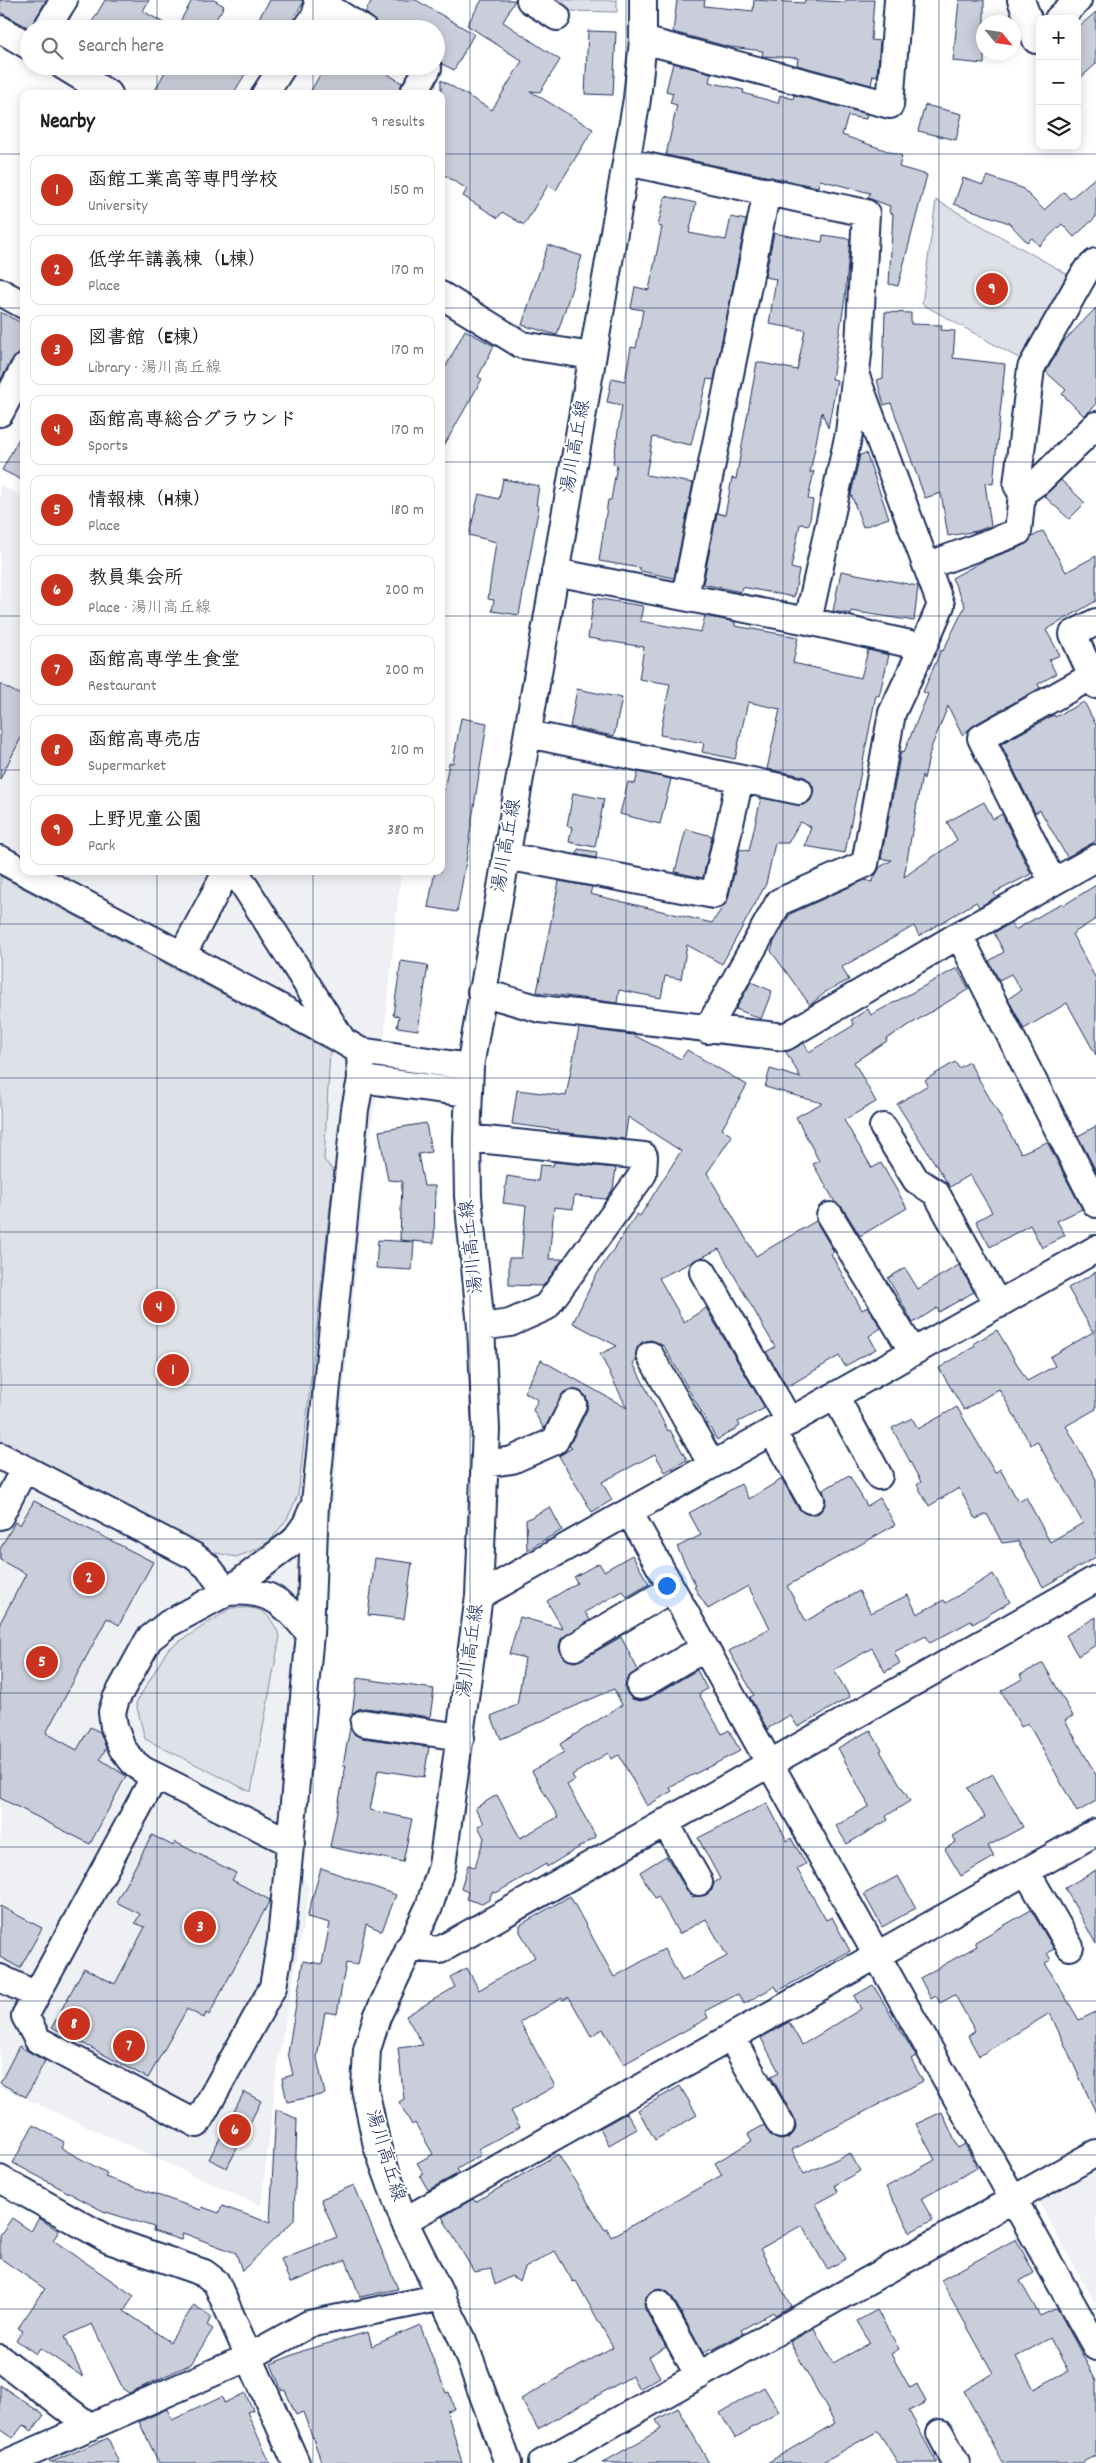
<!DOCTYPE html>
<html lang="en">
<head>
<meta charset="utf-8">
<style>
	body { margin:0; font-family:Dekko,"Klee One",sans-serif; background:#f2f2f2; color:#202124 }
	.controls { position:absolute; right:15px; top:15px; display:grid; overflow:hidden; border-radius:10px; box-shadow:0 2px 12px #0003 }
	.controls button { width:45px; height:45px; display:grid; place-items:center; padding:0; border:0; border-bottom:1px solid #e0e0e0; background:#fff; color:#202124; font:25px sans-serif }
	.compass { position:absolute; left:976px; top:15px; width:45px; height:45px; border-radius:50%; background:#fff; box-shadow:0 2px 12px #0003; rotate:119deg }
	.you { position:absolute; left:666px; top:1585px; width:18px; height:18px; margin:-12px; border:4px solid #fff; border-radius:50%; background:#1a73e8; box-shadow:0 0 0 8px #1a73e833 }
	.badge { display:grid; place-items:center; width:32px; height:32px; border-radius:50%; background:#c8321e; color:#fff; font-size:16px; font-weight:700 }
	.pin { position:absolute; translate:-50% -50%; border:2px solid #fff; box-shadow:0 1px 5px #0006 }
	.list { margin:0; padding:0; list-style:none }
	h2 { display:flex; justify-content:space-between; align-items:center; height:65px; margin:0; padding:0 20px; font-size:21px }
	h2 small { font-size:16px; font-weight:400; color:#757577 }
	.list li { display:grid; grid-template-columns:32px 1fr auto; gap:15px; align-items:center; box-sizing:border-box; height:70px; margin:0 10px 10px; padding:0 10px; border:1px solid #e0e0e0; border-radius:10px }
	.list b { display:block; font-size:19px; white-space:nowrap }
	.list p { margin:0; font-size:16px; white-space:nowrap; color:#757577 }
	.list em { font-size:16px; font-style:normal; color:#757577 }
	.icon { flex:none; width:28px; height:28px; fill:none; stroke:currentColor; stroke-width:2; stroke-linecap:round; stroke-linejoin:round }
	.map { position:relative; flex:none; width:1096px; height:2463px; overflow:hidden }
	.search { position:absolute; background:#fff; box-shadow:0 2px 12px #0003; left:20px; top:20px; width:425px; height:55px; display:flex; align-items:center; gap:12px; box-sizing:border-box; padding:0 18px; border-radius:28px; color:#757577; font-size:19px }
	.panel { position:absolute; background:#fff; box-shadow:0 2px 12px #0003; left:20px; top:90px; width:425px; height:785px; border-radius:10px }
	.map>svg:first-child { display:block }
	.built { fill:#eff0f4 }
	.green { fill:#dee1e7; stroke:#7c88a2 }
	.building { fill:#caceda; stroke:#1b2f5e; fill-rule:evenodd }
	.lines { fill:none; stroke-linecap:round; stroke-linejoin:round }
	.minor-casing { stroke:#1b2f5e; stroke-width:30 }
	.minor { stroke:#fff; stroke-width:26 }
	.grid { fill:none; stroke:#1b2f5e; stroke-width:1; stroke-opacity:0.55 }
	.labels { text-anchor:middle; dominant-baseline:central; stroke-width:4; stroke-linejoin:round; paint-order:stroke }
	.street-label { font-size:19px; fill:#1b2f5e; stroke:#fff }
</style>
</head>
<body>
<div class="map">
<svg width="1096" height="2463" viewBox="0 0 1096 2463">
	<rect width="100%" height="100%" fill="#fff"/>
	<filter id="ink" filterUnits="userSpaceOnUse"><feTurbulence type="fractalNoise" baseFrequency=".02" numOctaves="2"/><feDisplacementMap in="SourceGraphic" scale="10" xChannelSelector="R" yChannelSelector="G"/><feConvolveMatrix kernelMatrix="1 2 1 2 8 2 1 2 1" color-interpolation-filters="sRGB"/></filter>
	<g filter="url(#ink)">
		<path class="built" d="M0,485L24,497V871H401L384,1039L369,1144L296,1864L310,1889L278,2062L261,2206L0,2087Z
			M1096,2169V2305L1038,2201Z"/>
		<path class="green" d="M546,0H617V12L563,11Z
			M936,200L1067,274L1022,360L922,304Z
			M0,876L330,1051L324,1160L334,1171L298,1495L287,1519L270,1541L255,1550L236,1557L212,1552L187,1542L0,1443Z
			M231,1608C261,1607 266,1608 280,1636L251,1792L145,1739L136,1703L168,1649Z"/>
		<path class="building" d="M0,0H46L31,29L0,12Z
			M105,0H149L143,11L174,29H88Z
			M192,0H214L224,6L210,29H176Z
			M270,0H302L303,3L287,29H252Z
			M372,0H416L474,34L454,70L442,64L437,56L443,46L436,42V29H380L371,17L365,12Z
			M482,0H515L503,22L560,60L540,92L530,91L593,129L556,190L548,185L524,225L502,212L498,218L463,196L467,189L441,173V80L492,110L522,61L467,25Z
			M677,0H705L704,6L753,11L754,0L804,3L805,0L846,2V0H874L871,40L880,41L877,76L873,75L871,85L797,65L798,58L762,56L763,51L730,47L673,32Z
			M959,0H984V64L953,61Z
			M1096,12V64L1077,81V28Z
			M588,31L616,32L613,95L585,94Z
			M673,63L711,73L709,82L744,90L743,93L778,103L780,95L793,99L794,95L867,114L866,119L848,116L842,135L902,156L899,167L927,175L898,286L889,284L893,214L889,212L890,206L868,198L870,193L820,180L818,187L666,155L677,105L670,103L673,93L666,91Z
			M168,66H250L233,94H153Z
			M325,66H375L402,83L398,94H309Z
			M925,105L962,114L956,140L918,131Z
			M987,176L1022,188L1044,210L1064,192L1070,199L1096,177V217L1074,237L1062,224L1039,246L1032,238L1027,242L1009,223L954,204L963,178L983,185Z
			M665,196L696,203L689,233L726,240L731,217L746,220L714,380L707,379L691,445L653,437L646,475L693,483L674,578L640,571V568L599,561L608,500H611L617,465L613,464L622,405L607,402L612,378L625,381L631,347L636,348L643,310L631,308L635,287L649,290L662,227L658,226Z
			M774,233L822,242L823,235L850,239L845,298L832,379L837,380L828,428L822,412L810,473L814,471L808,499L813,500L809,525L800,524L791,568L799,570L794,597L742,587L741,592L703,584L717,513L725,515L732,478L736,479L757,362L797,370L805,330L769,324L776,279L765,277Z
			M548,245L582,256L557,335L522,325Z
			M1096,308V405L1084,416L1062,394L1066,390L1046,372L1064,341Z
			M0,312L24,324V344L18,355L11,361L0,381Z
			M885,312L911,313V324L942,325L941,330L955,331L953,358L1005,364L993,484L985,483L991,526L977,531L948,536L941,493L925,498L891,403L884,405L877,380L883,378Z
			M465,330L494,346L478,377L482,379L441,451V376Z
			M24,429V481L2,470Z
			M866,453L889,518L863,527L851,494L860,455Z
			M503,479L539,486L536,505L539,506L519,615L492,611L494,600L488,599L496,542L469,535L479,494L499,499Z
			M1061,480L1085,503L1069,519L1044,496Z
			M1043,531L1066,572L1096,556V601L1046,630L1060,655L1049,660L1056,674L1038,684L1040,688L974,725L962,735L948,706L931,748L924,779L922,775L904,877L957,840L947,822L984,802L993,819L1002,814L1031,874L994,893L996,897L979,907L976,902L919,936L914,926L842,967L849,980L827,991L810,1005L771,951L774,942L790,914L865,880L872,882L880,867L892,860L881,859L901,751L904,752L928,694L923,692L941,650L943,651L965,606L952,578L983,561L1023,546L1032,537Z
			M841,571L918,586L914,621L851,611V614L833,611Z
			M594,598L643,606L640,621L701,632L705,616L735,622V626L798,637L793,663L861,678L868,650L889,655L879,696L876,695L845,853L805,846L811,827L800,822L788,843H775L766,884L722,964L687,945L681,979L665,976L661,998L619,990L617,1003L537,992L559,881L592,887L590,894L712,923L728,899L740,849L749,851L761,798L803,805L810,801L814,794L813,787L809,780L803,776L767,769L780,709L748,702L735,759L702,752L704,743L660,735L670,684L639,679L644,647L588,638Z
			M0,684L24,697V732L0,779Z
			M577,689L622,698L614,736L570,727Z
			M1084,702L1096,725V841L1067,857L1040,810L1035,813L1001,744L1054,715L1055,717Z
			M461,718L487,723L469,839H470L457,912L428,907L435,871H441V789L444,790L449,763H453Z
			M638,772L671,779L660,824L620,814L628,782L635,784Z
			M573,793L604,799L595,847L569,842L572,827L567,826Z
			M686,829L712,836L703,878L675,872Z
			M578,849L597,852L596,858L577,854Z
			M1096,885V919L1072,934L1096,979V1055L1067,1003L1024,1029L1008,999L1021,990L1011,974L999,980L989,961L1004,952L994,933L1011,923L1015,930L1062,903L1064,905Z
			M401,961L428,965L418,1030L397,1027L399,1016L393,1015Z
			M957,968L969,989L886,1039L887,1041L854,1062L876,1102L844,1120L872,1168L881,1163L907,1208L860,1236L843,1208L835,1202L813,1164L819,1161L796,1117L822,1103L765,1087L770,1069L801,1078L786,1052L804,1043L809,1052L854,1025L851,1020L868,1009L871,1015Z
			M751,982L772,991L761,1019L736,1009Z
			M579,1028L633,1035L681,1059L687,1050L747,1085L722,1129L732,1136L707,1173L756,1256L816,1221L834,1252L831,1254L862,1310L868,1307L881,1328L869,1336L876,1349L845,1366L839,1356L787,1387L766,1352L775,1347L719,1249L659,1278L684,1322L706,1308L765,1408L738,1422L740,1426L717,1440L664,1346L651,1340L642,1342L637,1348V1361L633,1363L668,1431L670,1430L687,1460L665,1472L655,1454L602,1482L612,1500L592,1512L559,1456L572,1448L569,1446L587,1410L588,1403L586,1396L580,1391L572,1389L564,1392L544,1429L533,1410L538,1400L524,1392L541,1360L627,1408L600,1354L617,1346L573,1323L595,1277L637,1214L640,1216L681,1151L628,1117L625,1139L558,1132L559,1130L512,1124L517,1090L566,1096Z
			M955,1062L959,1068L969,1062L1021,1153L1047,1142L1082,1209L1057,1221L1065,1235L1042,1248L1030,1225L990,1247L976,1221L992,1212L970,1175L950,1187L897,1104L928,1085L925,1080Z
			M426,1123L431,1152L418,1154L424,1186H435L434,1243L400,1240L402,1181L388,1180L379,1131Z
			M1096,1126V1171L1078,1136Z
			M554,1162L616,1168L613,1189L606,1199L574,1196L573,1209L554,1207L549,1259H563L543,1286L509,1285V1258H521L526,1206L503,1203L507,1176L538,1181L540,1165L553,1166Z
			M378,1240L414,1242L412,1270L376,1268Z
			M959,1265L974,1292L939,1312L937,1308L913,1323L888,1278L905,1268L918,1289Z
			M1096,1272V1409L1066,1426L1096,1479V1557L1043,1587L1018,1541L1002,1543L987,1514L976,1519L959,1488L929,1506L917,1485L921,1482L892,1428L912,1418L918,1429L957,1407L995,1473L1000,1469L1018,1501L1026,1497L1050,1542L1083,1523L1037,1441L1031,1445L999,1389L964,1410L939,1368L975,1346L974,1343L997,1330L1027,1381L1055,1366L1050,1357L1093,1332L1068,1288Z
			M849,1475L867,1506L880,1498L895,1525L787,1586L806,1621L859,1591L871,1613L908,1595L917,1614L944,1600L946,1603L993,1574L1010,1602L973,1624L971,1621L930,1643L926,1636L894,1652L900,1663L885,1672L872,1648L834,1670L850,1697L798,1727L790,1715L767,1729L750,1697L754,1695L729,1651L770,1628L748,1586L708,1609L694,1587L696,1586L677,1547L701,1535L689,1513L741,1484L749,1499L782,1479L798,1508L804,1513L811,1515L819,1513L824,1507L826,1500L823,1490Z
			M34,1501L153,1562L119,1625L107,1618L46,1733L77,1750L90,1727L100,1732L106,1748L100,1759L126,1776L90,1844L0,1798V1623L26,1574L0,1560V1549L15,1522L20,1525Z
			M550,1507L562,1530L527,1550L526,1520Z
			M632,1555L649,1584L627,1597L623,1591L585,1612L590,1620L561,1639L559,1647L561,1654L567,1660L575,1662L581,1660L621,1637L638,1670L627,1679L625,1687L627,1693L632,1699L640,1701L648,1699L697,1670L707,1689L699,1694L722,1734L729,1730L740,1751L669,1787L672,1791L647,1806L619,1755L611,1759L608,1753L572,1775L575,1780L567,1785L596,1837L547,1867L546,1864L496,1893L492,1892L489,1900L482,1904L466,1899L468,1892L461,1889L468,1865L475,1867L484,1838L478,1826L484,1823L475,1808L497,1795L520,1838L558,1817L532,1771L564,1752L560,1744L622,1705L614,1689L501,1739L491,1716L517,1705L525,1658L509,1654L520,1617L563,1629L547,1601L577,1583L574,1577L599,1563L604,1571Z
			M375,1558L412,1563L404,1619L368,1615Z
			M1096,1617V1645L1078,1656L1066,1635Z
			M1043,1663L1073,1716L1065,1720L1096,1775V1801L1077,1812L1028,1723L1021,1727L1001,1691L1022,1679L1020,1675Z
			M357,1678L434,1689L430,1717L366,1708L358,1709L352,1714Z
			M350,1728L354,1734L362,1738L429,1747L424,1777L378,1770L370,1810L412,1819L403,1862L330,1847L346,1765H343Z
			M870,1730L882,1750L880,1751L910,1801L886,1816L888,1820L847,1844L836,1826L869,1806L838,1748Z
			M993,1774L1023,1827L988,1846L994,1857L961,1876L945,1849L956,1842L953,1836L985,1817L968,1788Z
			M767,1803L787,1841L791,1838L806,1864L797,1869L826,1920L832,1917L850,1951L778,1991L775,1986L744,2004L738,1994L705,2011L708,2018L624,2064L603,2029L591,2036L569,1997L563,2000L562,1998L520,2022L555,2086L511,2111L520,2127L478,2149L481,2155L457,2169L459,2173L428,2190L420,2176L424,2174L417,2163L433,2154L415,2123L412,2125L399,2102L404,2099L398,2048L423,2045L406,2016L455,1987L450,1977L467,1968L479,1990L535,1957L520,1932V1925L570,1896L614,1977L664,1949L682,1981L727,1956L706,1919L679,1934L658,1896L655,1898L640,1872L666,1856L691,1897L706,1895L712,1890L714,1883L720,1879L698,1838Z
			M152,1835L173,1846L175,1842L236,1873L232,1880L270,1900L209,2015L206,2013L204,2018L187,2009L148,2078L52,2027L84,1968L115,1984L145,1927L135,1923L140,1914L116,1902Z
			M321,1868L396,1895L382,1931L366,1924L358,1965L346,1963L337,2014L325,2012L317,2058L325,2094L287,2102L282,2078L293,2075L288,2053L303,1961L322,1964L330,1923L307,1917Z
			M1096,1870V1944L1065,1888Z
			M898,1876L916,1908L882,1927L864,1894Z
			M0,1906L42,1928L20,1968L0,1957Z
			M1031,1910L1054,1949L1047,1953L1051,1960L1045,1963L1079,2020L1096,2012V2113L1050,2013L979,2056L968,2036L975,2031L955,1995L940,2003L936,1996L931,1999L920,1978L977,1946L975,1942Z
			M873,1985L916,2056L911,2059L923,2081L792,2150L804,2174L850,2153L860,2171L835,2185L838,2192L816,2204L846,2259L827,2269L802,2225L760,2249L791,2306L775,2315L773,2312L741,2330L743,2333L712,2350L711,2348L703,2353L672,2296L667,2291L660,2289L651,2291L646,2297L644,2303L646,2311L666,2347L649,2357L660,2377L639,2389L632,2376L538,2429L521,2399L613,2347L576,2281L573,2282L555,2251L525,2268L520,2281L511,2276L495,2285L491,2269L474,2272L442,2217L473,2199L475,2202L558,2154L605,2230L607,2229L611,2237L722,2175L715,2163L752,2141L748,2134L764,2125L774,2138L781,2140L789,2138L794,2133L796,2126L794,2118L771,2076L779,2072L761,2038L789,2022L802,2045L861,2009L854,1996Z
			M19,2046L45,2061L26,2097L0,2083Z
			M680,2086L697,2115L655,2140L638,2110Z
			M244,2092L261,2101L227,2168L209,2159Z
			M276,2109L297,2119L294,2220L242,2271L236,2253L183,2233L181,2240L153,2231L154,2227L103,2211L13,2163L33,2125L64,2142L61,2148L107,2173L105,2177L201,2210L202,2207L219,2213L222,2206L270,2223Z
			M942,2112L958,2148L965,2144L977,2168L921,2199L933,2220L910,2232L886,2187L935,2160L916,2124Z
			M627,2113L637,2129L609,2145L600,2128Z
			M354,2185L398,2289L360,2297L346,2260L290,2283L281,2259L337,2237L321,2199Z
			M12,2218L31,2231L39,2218L59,2231L53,2240L134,2296L124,2311L170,2342L194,2305L212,2317L207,2325L213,2329L191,2364L129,2393L123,2389L92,2324L65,2336L83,2377L40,2348L36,2354L16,2340L23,2331L18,2328L45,2289L0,2258V2235Z
			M1016,2239L1034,2273L1020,2281L1040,2316L1057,2308L1096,2380V2455L1081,2463H1003L964,2391L993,2373L941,2280ZM1050,2338L1068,2371L1034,2389L1016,2357Z
			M877,2310L899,2349L891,2354L910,2388L917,2384L926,2402L909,2411L937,2463H898L878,2431L821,2463H767L835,2423L790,2342L814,2328L833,2363L870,2343L857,2321Z
			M420,2325L446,2393L449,2392L454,2409L447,2411L462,2463H322L303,2412L296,2415L285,2390L282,2391L271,2364L305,2350L368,2332L372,2346Z
			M0,2385L44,2415L32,2431L23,2425L13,2438L0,2429Z
			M764,2387L779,2412L735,2438L720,2413Z
			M245,2393L253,2410L247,2412L270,2463H159L139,2422L167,2409L172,2420L222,2397L224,2403Z
			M678,2408L709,2463H602L661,2429L656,2420Z
			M108,2438L119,2463H49Z"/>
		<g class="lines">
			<defs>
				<path id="minor" d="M317,0L363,29
					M530,0L557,17
					M1021,0L1036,40L1040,36
					M1058,19L1078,0
					M0,29L29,46
					M46,29L64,0
					M306,29L315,16L319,2
					M643,40L890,105L898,0
					M63,66L109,94
					M265,94L283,66
					M413,94L428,68L425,66
					M627,162L866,213L859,345L849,433L808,621
					M0,292L24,305
					M441,295L522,345L592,356
					M857,379L941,605L923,647
					M0,413L24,368
					M1022,493L1017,485L1031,368L1086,271L1096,262
					M927,566L1018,532L1022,493L1039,481L1096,425
					M555,572L808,621L923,647L892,713L865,864L779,902L707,1030
					M685,597L767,191
					M1096,622L1073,634L1096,685
					M528,734L799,791
					M506,856L714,895L740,779
					M0,859L182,955L227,871
					M235,871L343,1041L360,1051L470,1067
					M1052,881L981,738L1092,676
					M959,935L1096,1204
					M182,955L343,1041
					M481,992L540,1009L785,1037L959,935L1096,858
					M361,1079L469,1093
					M883,1127L916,1180L936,1193L998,1305
					M467,1138L644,1156L643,1174L546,1307L510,1323L481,1327
					M830,1216L913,1352
					M703,1272L790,1422
					M650,1355L712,1465
					M835,1396L879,1476
					M772,1431L811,1500
					M0,1456L194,1556L207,1566L227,1592C270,1588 284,1603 310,1634
					M485,1464L512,1460L555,1441L573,1404
					M629,1512L1096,2347
					M0,1516L24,1469
					M479,1596L1096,1249
					M574,1647L671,1589
					M640,1686L687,1658L705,1649
					M364,1723L461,1737
					M155,1776L25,2016L38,2040L197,2124L273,1987L281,1940L310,1634L315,1503L355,1109L361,1079L360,1051
					M665,1822L699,1882
					M291,1843L143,1770L133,1762L122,1748L114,1727L112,1712L116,1699L149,1639L168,1624L227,1592L294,1541L306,1524L313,1508
					M1026,1871L1070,1947
					M409,1947L440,1950L1096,1579
					M0,1978L36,1995
					M731,2037L781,2125
					M0,2179L109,2240L204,2273L216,2282L296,2463
					M404,2221L1096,1832
					M659,2304L699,2376
					M0,2358L90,2427
					M940,2433L956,2463
					M7,2463L249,2357L309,2324L443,2297
					M508,2463L462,2338L404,2221L377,2146L365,2089L367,2050L377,2017L429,1907L442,1866L479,1596L486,1429L481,1327L468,1196L467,1138L470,1067L637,99L643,40V0
					M542,2463L1096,2153"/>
			</defs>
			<use href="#minor" class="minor-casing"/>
			<use href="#minor" class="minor"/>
		</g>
	</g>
	<path class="grid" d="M157,0V29M313,0V29M470,0V2463M626,0V2463M783,0V2463M939,0V2463M157,66V94M313,66V94M0,154H24M441,154H1096M0,308H24M441,308H1096M0,462H24M441,462H1096M0,616H24M441,616H1096M0,770H24M441,770H1096M157,871V2463M313,871V2463M0,924H1096M0,1078H1096M0,1232H1096M0,1385H1096M0,1539H1096M0,1693H1096M0,1847H1096M0,2001H1096M0,2155H1096M0,2309H1096"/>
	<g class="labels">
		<g class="street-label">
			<text transform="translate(577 447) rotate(-80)">湯川高丘線</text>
			<text transform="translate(508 846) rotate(-80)">湯川高丘線</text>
			<text transform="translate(473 1247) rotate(-96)">湯川高丘線</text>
			<text transform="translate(472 1651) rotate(-82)">湯川高丘線</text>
			<text transform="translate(384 2156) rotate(73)">湯川高丘線</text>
		</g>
	</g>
</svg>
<div class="controls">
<button>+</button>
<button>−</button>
<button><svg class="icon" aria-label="layers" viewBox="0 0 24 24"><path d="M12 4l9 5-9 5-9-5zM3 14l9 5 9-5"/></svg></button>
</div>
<svg class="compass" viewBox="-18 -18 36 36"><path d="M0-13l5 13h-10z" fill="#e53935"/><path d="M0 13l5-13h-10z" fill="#757577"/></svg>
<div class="you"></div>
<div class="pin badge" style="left:173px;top:1370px">1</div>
<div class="pin badge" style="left:89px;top:1578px">2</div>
<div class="pin badge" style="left:200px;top:1927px">3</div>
<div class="pin badge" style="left:159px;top:1307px">4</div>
<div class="pin badge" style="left:42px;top:1662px">5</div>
<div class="pin badge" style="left:235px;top:2130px">6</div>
<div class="pin badge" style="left:129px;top:2046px">7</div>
<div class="pin badge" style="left:74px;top:2024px">8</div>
<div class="pin badge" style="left:992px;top:289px">9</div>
<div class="search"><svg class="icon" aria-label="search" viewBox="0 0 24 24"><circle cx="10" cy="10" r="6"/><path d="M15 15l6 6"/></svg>Search here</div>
<section class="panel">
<h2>Nearby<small>9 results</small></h2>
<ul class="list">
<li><span class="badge">1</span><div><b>函館工業高等専門学校</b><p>University</p></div><em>150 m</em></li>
<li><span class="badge">2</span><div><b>低学年講義棟（L棟）</b><p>Place</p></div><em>170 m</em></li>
<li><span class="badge">3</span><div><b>図書館（E棟）</b><p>Library · 湯川高丘線</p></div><em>170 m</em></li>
<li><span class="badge">4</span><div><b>函館高専総合グラウンド</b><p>Sports</p></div><em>170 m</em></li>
<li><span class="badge">5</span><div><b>情報棟（H棟）</b><p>Place</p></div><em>180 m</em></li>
<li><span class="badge">6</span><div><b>教員集会所</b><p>Place · 湯川高丘線</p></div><em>200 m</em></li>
<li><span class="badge">7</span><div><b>函館高専学生食堂</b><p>Restaurant</p></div><em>200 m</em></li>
<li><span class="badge">8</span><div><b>函館高専売店</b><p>Supermarket</p></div><em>210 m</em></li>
<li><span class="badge">9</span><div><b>上野児童公園</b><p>Park</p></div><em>380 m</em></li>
</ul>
</section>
</div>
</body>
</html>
